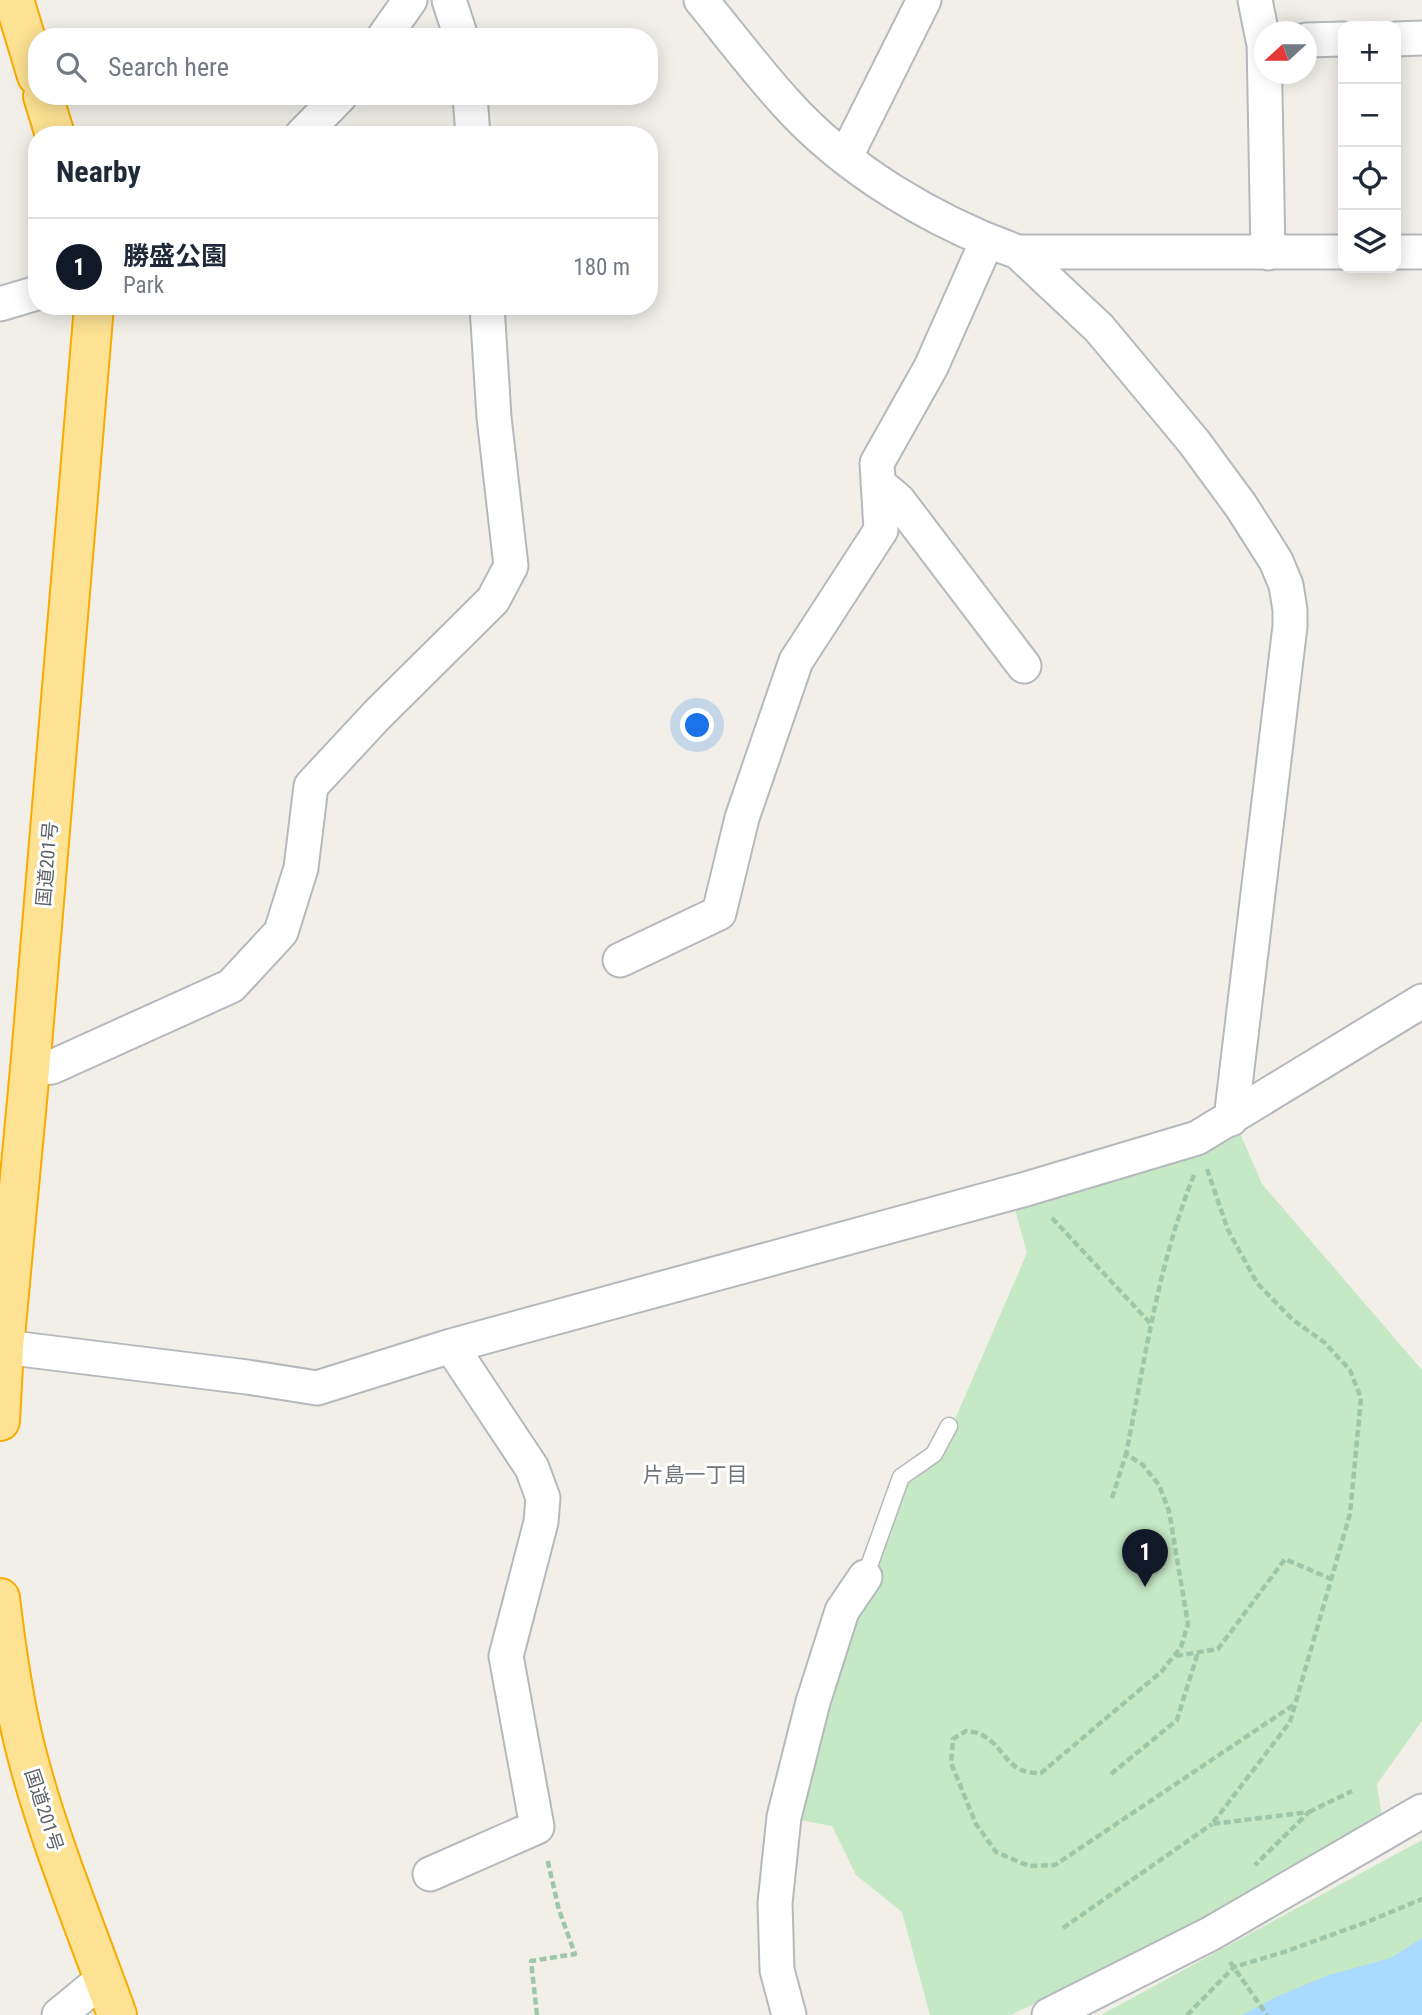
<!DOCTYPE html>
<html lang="en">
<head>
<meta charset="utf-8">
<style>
	body { margin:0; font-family:"Roboto Condensed","Noto Sans JP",sans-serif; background:#f2f2f3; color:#1f2937 }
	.controls { position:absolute; right:21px; top:21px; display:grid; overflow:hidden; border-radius:14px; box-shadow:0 4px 18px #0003 }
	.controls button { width:63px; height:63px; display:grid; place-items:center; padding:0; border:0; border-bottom:2px solid #e0e1e3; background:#fff; color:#1f2937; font:35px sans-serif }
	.compass { position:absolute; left:1254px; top:21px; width:63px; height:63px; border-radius:50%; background:#fff; box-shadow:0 4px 18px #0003; rotate:249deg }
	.you { position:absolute; left:698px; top:726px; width:24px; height:24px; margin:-18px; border:5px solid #fff; border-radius:50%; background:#1a73e8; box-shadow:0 0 0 10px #1a73e833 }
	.badge { display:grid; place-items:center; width:46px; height:46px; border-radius:50%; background:#111827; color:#fff; font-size:23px; font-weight:700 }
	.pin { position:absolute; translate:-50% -58px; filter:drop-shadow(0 2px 4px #0008) }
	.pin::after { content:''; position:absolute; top:37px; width:24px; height:21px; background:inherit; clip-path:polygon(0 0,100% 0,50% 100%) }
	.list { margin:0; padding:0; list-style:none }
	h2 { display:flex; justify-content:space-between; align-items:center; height:91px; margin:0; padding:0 28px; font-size:30px }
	h2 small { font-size:23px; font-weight:400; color:#747a83 }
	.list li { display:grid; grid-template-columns:46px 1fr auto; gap:21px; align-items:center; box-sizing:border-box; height:98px; padding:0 28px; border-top:2px solid #e0e1e3 }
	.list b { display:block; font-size:26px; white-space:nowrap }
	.list p { margin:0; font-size:23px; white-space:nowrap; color:#747a83 }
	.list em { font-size:23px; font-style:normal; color:#747a83 }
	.icon { flex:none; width:38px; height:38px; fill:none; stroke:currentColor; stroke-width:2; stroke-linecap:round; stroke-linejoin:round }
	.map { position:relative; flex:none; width:1422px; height:2015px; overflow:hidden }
	.search { position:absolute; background:#fff; box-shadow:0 4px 18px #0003; left:28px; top:28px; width:630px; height:77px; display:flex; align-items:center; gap:18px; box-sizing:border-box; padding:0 24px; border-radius:28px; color:#747a83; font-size:26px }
	.panel { position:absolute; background:#fff; box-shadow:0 4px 18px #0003; left:28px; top:126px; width:630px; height:189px; border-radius:28px }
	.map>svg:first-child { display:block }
	.green { fill:#c5e8c5 }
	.water { fill:#aadaff }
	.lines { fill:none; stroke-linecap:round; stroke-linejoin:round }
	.lane-casing { stroke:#b5b8bc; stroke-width:19 }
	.street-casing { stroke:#b5b8bc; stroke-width:37 }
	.highway-casing { stroke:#f9ab00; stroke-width:42 }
	.path { stroke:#9cc7a9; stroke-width:4.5; stroke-dasharray:7 3.5; stroke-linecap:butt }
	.lane { stroke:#fff; stroke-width:16 }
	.street { stroke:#fff; stroke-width:33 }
	.highway { stroke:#fde293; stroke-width:38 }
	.labels { text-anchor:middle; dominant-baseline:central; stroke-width:6; stroke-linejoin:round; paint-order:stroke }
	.street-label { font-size:19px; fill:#5f6368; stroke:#fff }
	.neighbourhood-label { font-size:21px; fill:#70757a; stroke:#fff }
</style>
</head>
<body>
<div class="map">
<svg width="1422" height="2015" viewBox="0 0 1422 2015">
	<rect width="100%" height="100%" fill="#f1efe8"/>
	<path class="green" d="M1239,1131L1262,1184L1422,1370V1721L1377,1784L1383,1824L1087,1981L1010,2015H930L902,1912L856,1875L832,1826L794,1819L843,1644L904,1478L940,1454L1027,1253L1014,1206Z
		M1422,1840V2015H1101Z"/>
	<path class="water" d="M1422,1938V2015H1242L1278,1996L1329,1975L1391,1958Z"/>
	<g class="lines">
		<defs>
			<path id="lane" d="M865,1577L901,1477L934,1454L949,1426"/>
			<path id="street" d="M449,0L461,37
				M701,0C729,34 756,70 786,103C846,170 934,222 1018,252H1343
				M1255,0L1263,40
				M384,37L410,0
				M1396,39L1422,38
				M1264,40L1268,253
				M1306,40L1343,39
				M470,96L473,135
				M302,135L340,96
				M845,158L924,0
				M1018,252L1099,328L1194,442L1241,506L1276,561L1286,585L1290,610V626L1231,1119
				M1396,252H1422
				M0,304L37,293
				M878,483L898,500L1024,666
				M620,960L719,913L742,818L796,661L881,530L877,463L931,367L987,241
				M30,1069L52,1067L231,986L281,932L301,868L311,786L377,715L493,600L511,566L494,417L487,306
				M4,1347L247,1377L317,1388L451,1346L1026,1189L1197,1138L1422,1001
				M430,1874L537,1827L506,1656L541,1522L543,1498L532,1468L451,1346
				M59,2015L104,1978
				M789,2015L777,1970L775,1903L784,1817L813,1702L842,1611L865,1577
				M1049,2015L1210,1934L1422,1811"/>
			<path id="highway" d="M14,0L37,76
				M43,96L55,135
				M0,1421L4,1347L30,1069L94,306
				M0,1598C6,1649 13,1701 26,1751C49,1841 86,1928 117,2015"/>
		</defs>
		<use href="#lane" class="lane-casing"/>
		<use href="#street" class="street-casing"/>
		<use href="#highway" class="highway-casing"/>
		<path class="path" d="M1207,1169L1228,1230L1257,1283L1293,1320L1324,1342L1350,1370L1361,1398L1350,1514L1290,1722L1212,1824L1309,1812L1255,1865
			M1194,1175C1158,1264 1145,1360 1126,1454L1143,1465L1159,1485L1169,1511L1188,1624L1181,1647L1161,1672L1041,1773C1005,1774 1008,1749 982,1735C978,1732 971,1732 966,1731L953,1739L951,1763L976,1824L996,1852L1029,1866L1055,1865L1295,1704
			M1052,1218L1151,1324
			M1112,1498L1126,1454
			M1176,1656L1218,1649L1285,1559L1331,1579
			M1111,1774L1177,1720L1198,1652
			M1309,1812L1352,1791
			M1063,1928L1212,1824
			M1230,1962L1267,2015
			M537,2015L531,1961L575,1954L559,1910L547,1858
			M1187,2015L1234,1967L1287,1951L1367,1922L1422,1899"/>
		<use href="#lane" class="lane"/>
		<use href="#street" class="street"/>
		<use href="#highway" class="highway"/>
	</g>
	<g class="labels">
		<g class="street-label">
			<text transform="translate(47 864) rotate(-85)">国道201号</text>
			<text transform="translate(44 1810) rotate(72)">国道201号</text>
		</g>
		<g class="neighbourhood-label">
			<text x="695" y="1475">片島一丁目</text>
		</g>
	</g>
</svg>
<div class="controls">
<button>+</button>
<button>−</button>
<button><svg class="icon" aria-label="locate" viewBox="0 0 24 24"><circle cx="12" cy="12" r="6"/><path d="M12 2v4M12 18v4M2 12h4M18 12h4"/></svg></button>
<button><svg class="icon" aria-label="layers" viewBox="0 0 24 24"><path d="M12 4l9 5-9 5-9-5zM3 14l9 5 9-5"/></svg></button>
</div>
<svg class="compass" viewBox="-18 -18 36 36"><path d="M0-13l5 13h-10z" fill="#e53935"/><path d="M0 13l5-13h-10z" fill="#747a83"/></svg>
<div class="you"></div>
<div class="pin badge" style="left:1145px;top:1587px">1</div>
<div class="search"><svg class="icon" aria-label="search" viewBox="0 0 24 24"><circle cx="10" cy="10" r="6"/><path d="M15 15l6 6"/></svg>Search here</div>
<section class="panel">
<h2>Nearby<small></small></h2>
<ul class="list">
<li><span class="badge">1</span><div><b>勝盛公園</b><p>Park</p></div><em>180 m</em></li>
</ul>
</section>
</div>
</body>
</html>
